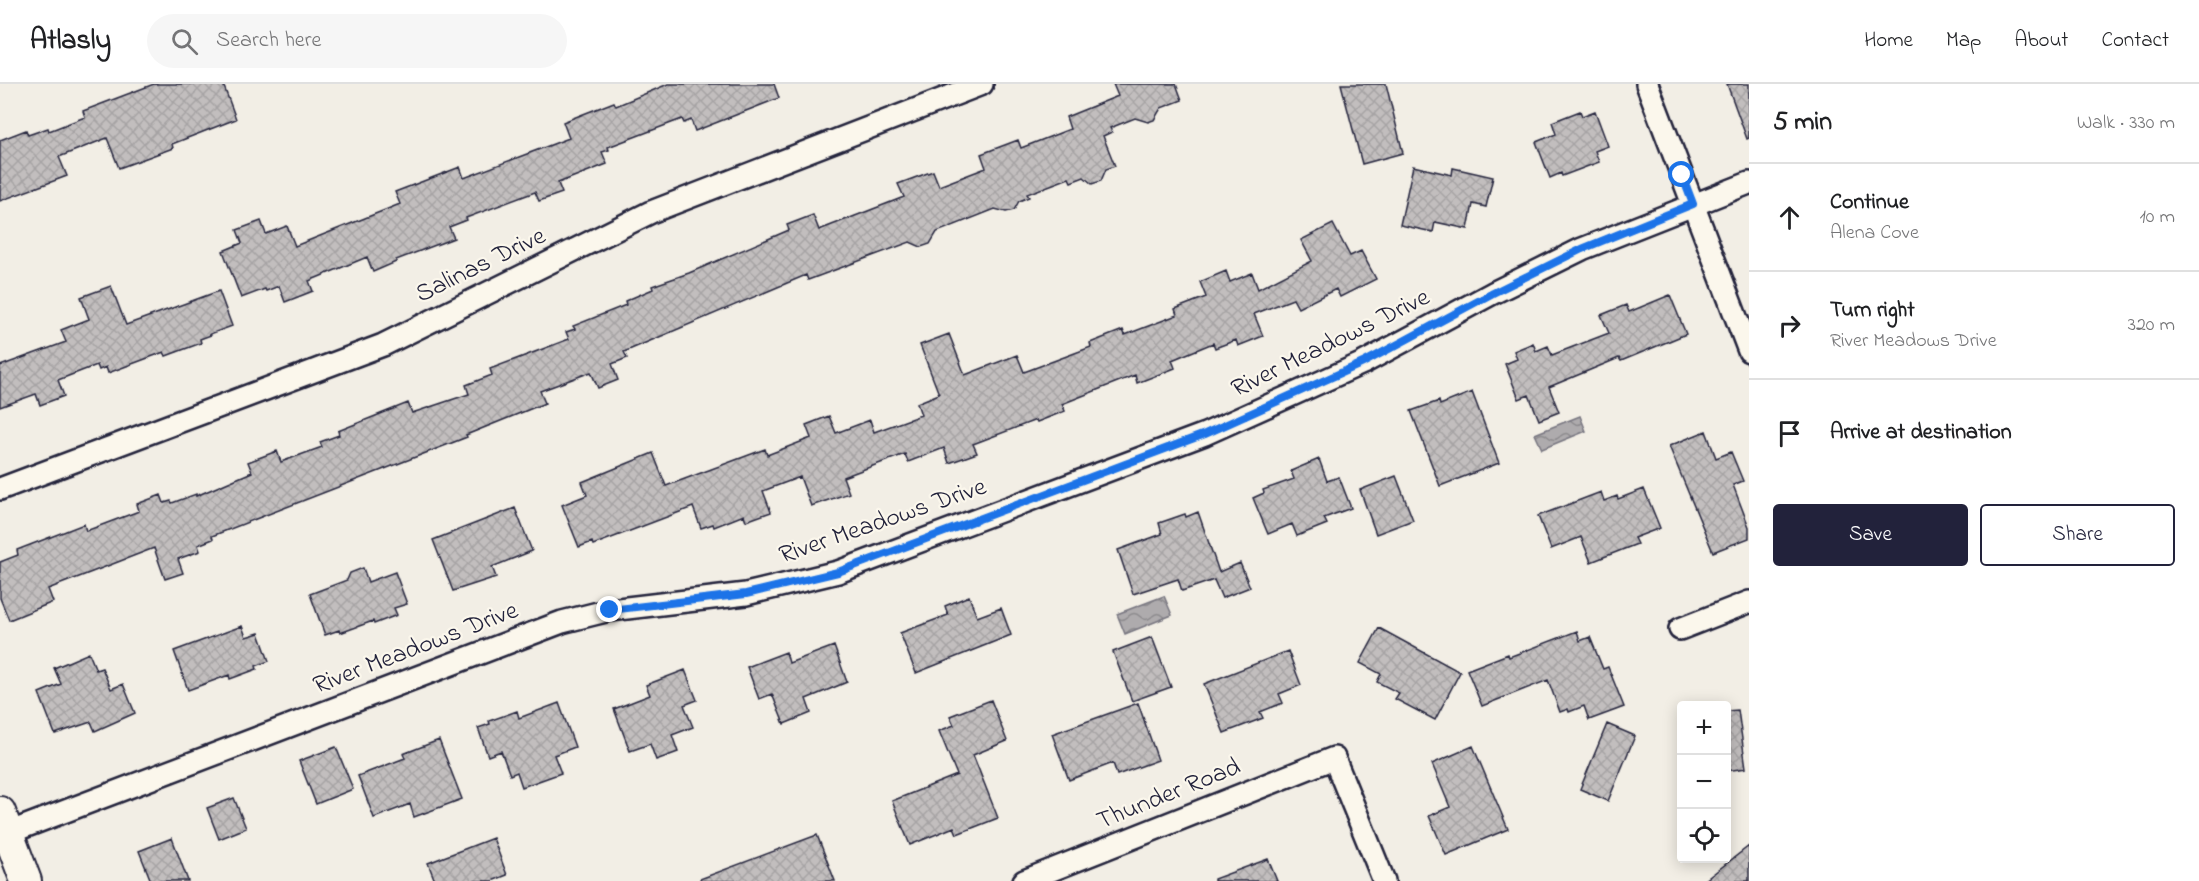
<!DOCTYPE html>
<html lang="en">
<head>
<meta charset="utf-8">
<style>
	body { margin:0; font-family:"Indie Flower",sans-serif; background:#f6f6f6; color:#202124 }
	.controls { position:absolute; right:18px; bottom:18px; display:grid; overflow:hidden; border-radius:6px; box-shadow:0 3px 15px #0003 }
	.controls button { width:54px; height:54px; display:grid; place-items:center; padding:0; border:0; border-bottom:2px solid #e0e0e0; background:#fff; color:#202124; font:30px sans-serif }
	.stop { position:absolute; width:18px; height:18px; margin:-14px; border:4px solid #1a73e8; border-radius:50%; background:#fff }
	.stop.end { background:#1a73e8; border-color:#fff; box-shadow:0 2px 6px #0008 }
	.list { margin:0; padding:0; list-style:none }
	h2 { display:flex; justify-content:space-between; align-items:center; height:78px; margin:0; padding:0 24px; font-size:26px }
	h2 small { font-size:20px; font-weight:400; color:#757577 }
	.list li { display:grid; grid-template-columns:39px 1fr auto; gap:18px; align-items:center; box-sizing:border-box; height:108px; padding:0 24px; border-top:2px solid #e0e0e0 }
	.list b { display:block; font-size:22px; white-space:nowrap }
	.list p { margin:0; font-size:20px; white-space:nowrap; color:#757577 }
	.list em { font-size:20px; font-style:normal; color:#757577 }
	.actions { display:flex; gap:12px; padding:18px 24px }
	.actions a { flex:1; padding:14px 0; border:2px solid #22223b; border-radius:6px; text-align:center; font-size:21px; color:#22223b }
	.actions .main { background:#22223b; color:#fff }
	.icon { flex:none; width:33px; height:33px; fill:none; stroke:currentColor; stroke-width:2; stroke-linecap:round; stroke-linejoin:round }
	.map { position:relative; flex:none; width:1749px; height:797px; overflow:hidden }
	header { display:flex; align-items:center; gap:36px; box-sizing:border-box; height:84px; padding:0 30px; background:#fff; border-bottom:2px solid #e0e0e0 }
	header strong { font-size:28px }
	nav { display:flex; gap:33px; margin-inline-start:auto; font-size:21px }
	.search { width:420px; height:54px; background:#f6f6f6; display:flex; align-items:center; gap:15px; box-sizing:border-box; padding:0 21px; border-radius:33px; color:#757577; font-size:22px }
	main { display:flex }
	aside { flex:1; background:#fff }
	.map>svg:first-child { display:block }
	.water { fill:url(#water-waves); stroke:#76747f; stroke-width:1.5 }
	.building { fill:url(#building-cross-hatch); stroke:#22223b; stroke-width:1.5 }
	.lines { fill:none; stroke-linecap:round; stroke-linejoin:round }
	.minor-casing { stroke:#22223b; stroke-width:26 }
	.secondary-casing { stroke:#22223b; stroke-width:34 }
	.minor { stroke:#fbf7ec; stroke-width:21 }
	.secondary { stroke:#fbf7ec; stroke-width:30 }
	.route { stroke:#1a73e8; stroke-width:8 }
	.labels { text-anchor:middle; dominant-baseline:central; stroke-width:4.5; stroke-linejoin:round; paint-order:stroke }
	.street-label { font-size:26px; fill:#22223b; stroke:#fbf7ec }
</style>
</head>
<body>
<header>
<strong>Atlasly</strong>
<div class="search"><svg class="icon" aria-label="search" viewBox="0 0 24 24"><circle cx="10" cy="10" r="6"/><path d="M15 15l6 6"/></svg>Search here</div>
<nav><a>Home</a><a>Map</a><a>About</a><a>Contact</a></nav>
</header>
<main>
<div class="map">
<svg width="1749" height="797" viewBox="0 0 1749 797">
	<defs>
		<pattern id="water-waves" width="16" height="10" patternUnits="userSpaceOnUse" patternTransform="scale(1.5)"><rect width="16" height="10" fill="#aeabad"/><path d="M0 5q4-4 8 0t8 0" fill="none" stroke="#8d8b8e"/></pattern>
		<pattern id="building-cross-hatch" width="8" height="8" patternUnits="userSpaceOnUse" patternTransform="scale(1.5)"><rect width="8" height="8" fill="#c2bebe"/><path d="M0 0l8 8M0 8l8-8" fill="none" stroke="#a6a3a4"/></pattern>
	</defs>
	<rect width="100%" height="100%" fill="#f2eee5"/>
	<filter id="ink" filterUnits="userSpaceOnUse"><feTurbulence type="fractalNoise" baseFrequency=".0167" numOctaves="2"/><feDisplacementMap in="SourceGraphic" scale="12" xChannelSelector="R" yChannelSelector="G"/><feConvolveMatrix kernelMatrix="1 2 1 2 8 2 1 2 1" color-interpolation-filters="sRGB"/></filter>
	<g filter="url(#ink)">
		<path class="water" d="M1580,332L1586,347L1542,365L1535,350Z
			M1164,512L1172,531L1125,550L1117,530Z"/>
		<path class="building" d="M154,0H223L236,35L172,60L173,64L119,84L107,54L59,73L67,92L0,117V56L26,46L28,51L48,44L49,47L85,33L83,27Z
			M668,0H774L779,14L695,47L691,36L684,39L682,35L608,63L609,66L602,68L607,80L558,99L562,109L539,117L535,108L466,134L467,136L449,143L454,154L396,176V178L373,188L367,173L309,197L313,207L285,218L279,202L266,207L265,205L241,214L223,167L242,159L237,146L261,137L266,150L287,142L295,162L400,120L395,108L460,83L464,94L569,54L563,38L614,18L616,22Z
			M1113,0H1176L1182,16L1161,24L1154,36L1148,38L1135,34L1110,44L1112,48L1103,52L1115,82L1106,85L1101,97L1092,100L1084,93L1071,98L1069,94L1027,110L1029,113L1019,117L1014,126L1006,128L995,125L937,148L930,160L921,163L910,158L808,196L806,191L624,268L627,274L612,280L618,296L598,304L591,288L540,307L545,319L466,351L467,353L212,452L213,455L198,461L200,467L178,475L183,489L165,495L154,464L48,505L53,518L9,536L0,514V478L18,471L17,466L84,440L86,447L139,427L137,420L161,411L164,419L171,417L172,419L196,410V412L252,388L248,378L277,367L281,378L322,363L320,358L339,351L338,347L408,319L412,329L469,310L466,301L492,291L490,285L569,255L566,248L575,245L573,242L626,221L625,217L653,205L652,202L689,189L789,146L787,141L813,131L819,146L904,113L898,100L933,87L939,102L986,84L981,70L1018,56L1021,64L1070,45L1066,33L1118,12Z
			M1341,0H1386L1403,69L1362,80Z
			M1727,0H1749V54L1747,55Z
			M1580,27L1582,32L1595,27L1608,62L1595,67L1599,78L1562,92L1561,89L1550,94L1536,58L1556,50L1552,38Z
			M1413,82L1452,91L1453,84L1493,93L1486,123L1473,120L1468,145L1435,138L1433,148L1400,141Z
			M1333,140L1350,172L1361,167L1376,195L1340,213L1336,205L1298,224L1293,215L1254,230L1263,252L1238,262L1236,256L1215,264L1213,259L1172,276L1175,284L1137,299L1135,291L1062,320L1065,327L1037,338L1036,336L973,360L977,369L949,379L944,364L908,378L905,370L843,393L849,409L811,422L800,393L763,407L771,428L746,437L744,431L714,443L713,440L701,444L693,423L593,461L592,458L579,463L562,421L587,411L582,398L653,369L666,402L765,365L767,371L811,354L806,341L829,332L836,349L870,336L874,348L921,331L917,319L939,310L920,261L949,250L965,291L1017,271L1024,288L1091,263L1090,259L1123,246L1125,251L1177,231L1175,225L1206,213L1200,198L1226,187L1230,198L1252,189L1258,205L1312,177L1301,156Z
			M111,202L126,241L219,207L232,242L210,250L211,251L200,255L201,259L166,272L164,268L108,289L106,283L99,286L97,281L58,296L64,312L40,321L36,310L0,323V282L66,258L61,246L89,235L81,213Z
			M1670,211L1686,250L1621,277L1619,274L1549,303L1559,328L1539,336L1529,311L1519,315L1505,280L1517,275L1514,267L1533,259L1536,267L1548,262L1552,271L1609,249L1601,231L1626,221L1629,228Z
			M1472,308L1499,379L1440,402L1411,327L1439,317L1440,321Z
			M1706,347L1716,374L1731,368L1743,397L1733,401L1749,443V454L1713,468L1669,362Z
			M1319,375L1327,397L1339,393L1351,424L1324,434L1327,440L1297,452L1292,440L1268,450L1253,414L1264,409L1263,406L1294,395L1291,387Z
			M1396,392L1413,436L1376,450L1360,406Z
			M1644,405L1660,444L1634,454L1637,460L1591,478L1581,453L1551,465L1538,432L1601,408L1604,417L1617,412L1618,415Z
			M515,424L532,467L492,483L496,493L453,507L433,456Z
			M1198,428L1219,488L1240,479L1250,503L1222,514L1214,496L1182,507L1178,495L1133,510L1118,466L1162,450L1159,439L1185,430L1186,433Z
			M363,484L368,498L395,488L407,520L394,524L397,531L374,540L373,537L340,549L339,546L325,551L310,510L347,496L350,489Z
			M969,512L977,533L1001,524L1011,551L916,589L900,549L948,531L945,522Z
			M242,542L246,553L259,549L269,577L256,582L257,585L230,595L229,591L188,606L174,567Z
			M1379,544L1460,588L1435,636L1395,615L1399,609L1377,598L1381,590L1360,579Z
			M1577,547L1580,557L1590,553L1603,585L1608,583L1624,623L1589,636L1584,622L1569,628L1568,625L1560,628L1548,596L1482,622L1467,586L1508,570L1509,573Z
			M1152,553L1171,603L1132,617L1113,568Z
			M834,562L847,598L806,615L811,629L784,640L772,610L759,615L747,583L786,568L789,579Z
			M1288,567L1301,601L1279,610L1283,619L1260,628L1263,634L1224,649L1204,600Z
			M89,569L96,586L102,584L111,605L123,600L135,629L95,647L91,638L55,650L39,609L61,600L54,584Z
			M685,586L697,616L684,621L693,643L672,651L678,668L656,676L650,660L630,667L614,625L650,611L646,601Z
			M991,616L1007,657L973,671L998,734L957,750L954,743L910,761L892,717L957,691L939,647L954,641L950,632Z
			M559,619L575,663L554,671L561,689L522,703L517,688L510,691L501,667L488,672L478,644L490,640L489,637L517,627L519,634Z
			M1138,619L1158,676L1117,691L1113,679L1069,696L1052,650Z
			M1738,626L1746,684L1726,687V627Z
			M1607,640L1635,652L1608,717L1580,705Z
			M439,656L462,715L414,733L410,720L374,734L358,692L405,674L403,670Z
			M1473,662L1508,745L1446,771L1429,732L1450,723L1432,680Z
			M336,663L353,705L316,720L299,677Z
			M234,714L246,744L219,755L207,724Z
			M817,751L835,797H700V795Z
			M172,754L188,797H151L139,767Z
			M493,754L507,791L492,797H435L428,779Z
			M1749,762V797H1704Z
			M1268,775L1277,797H1214V795Z"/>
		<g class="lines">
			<defs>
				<path id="minor" d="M1647,0L1749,267
					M0,405L383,261L651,128L982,0
					M1680,545L1749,518
					M8,749L562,538L610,526L746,510L838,488L1205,350L1363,279L1493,209L1582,165L1749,99
					M1024,797L1334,674L1384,797"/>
				<path id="secondary" d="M0,728L26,797"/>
			</defs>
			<use href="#minor" class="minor-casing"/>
			<use href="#secondary" class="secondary-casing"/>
			<use href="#minor" class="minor"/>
			<use href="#secondary" class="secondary"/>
		</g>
	</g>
	<g class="lines" filter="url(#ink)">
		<path class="route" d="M610,526L746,510L838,488L1205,350L1363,279L1493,209L1582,165L1693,120L1682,91"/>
	</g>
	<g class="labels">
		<g class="street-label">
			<text transform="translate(481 182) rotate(-26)">Salinas Drive</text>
			<text transform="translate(1331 260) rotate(-26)">River Meadows Drive</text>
			<text transform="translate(883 438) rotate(-19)">River Meadows Drive</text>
			<text transform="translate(416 565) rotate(-21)">River Meadows Drive</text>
			<text transform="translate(1169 711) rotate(-22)">Thunder Road</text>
		</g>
	</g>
</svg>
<div class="controls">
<button>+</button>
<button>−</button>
<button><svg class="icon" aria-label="locate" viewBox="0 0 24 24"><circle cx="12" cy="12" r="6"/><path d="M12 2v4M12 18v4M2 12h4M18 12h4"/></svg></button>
</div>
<div class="stop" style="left:1682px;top:91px"></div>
<div class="stop end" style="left:610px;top:526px"></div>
</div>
<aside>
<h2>5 min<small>Walk · 330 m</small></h2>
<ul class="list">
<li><svg class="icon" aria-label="ahead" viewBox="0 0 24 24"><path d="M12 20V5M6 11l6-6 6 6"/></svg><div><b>Continue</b><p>Alena Cove</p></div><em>10 m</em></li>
<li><svg class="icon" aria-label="right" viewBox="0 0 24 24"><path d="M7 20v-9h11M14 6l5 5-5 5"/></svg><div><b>Turn right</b><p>River Meadows Drive</p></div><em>320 m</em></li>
<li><svg class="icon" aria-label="arrive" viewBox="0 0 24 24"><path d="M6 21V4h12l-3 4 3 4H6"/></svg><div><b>Arrive at destination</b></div></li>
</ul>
<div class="actions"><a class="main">Save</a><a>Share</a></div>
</aside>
</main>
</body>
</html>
